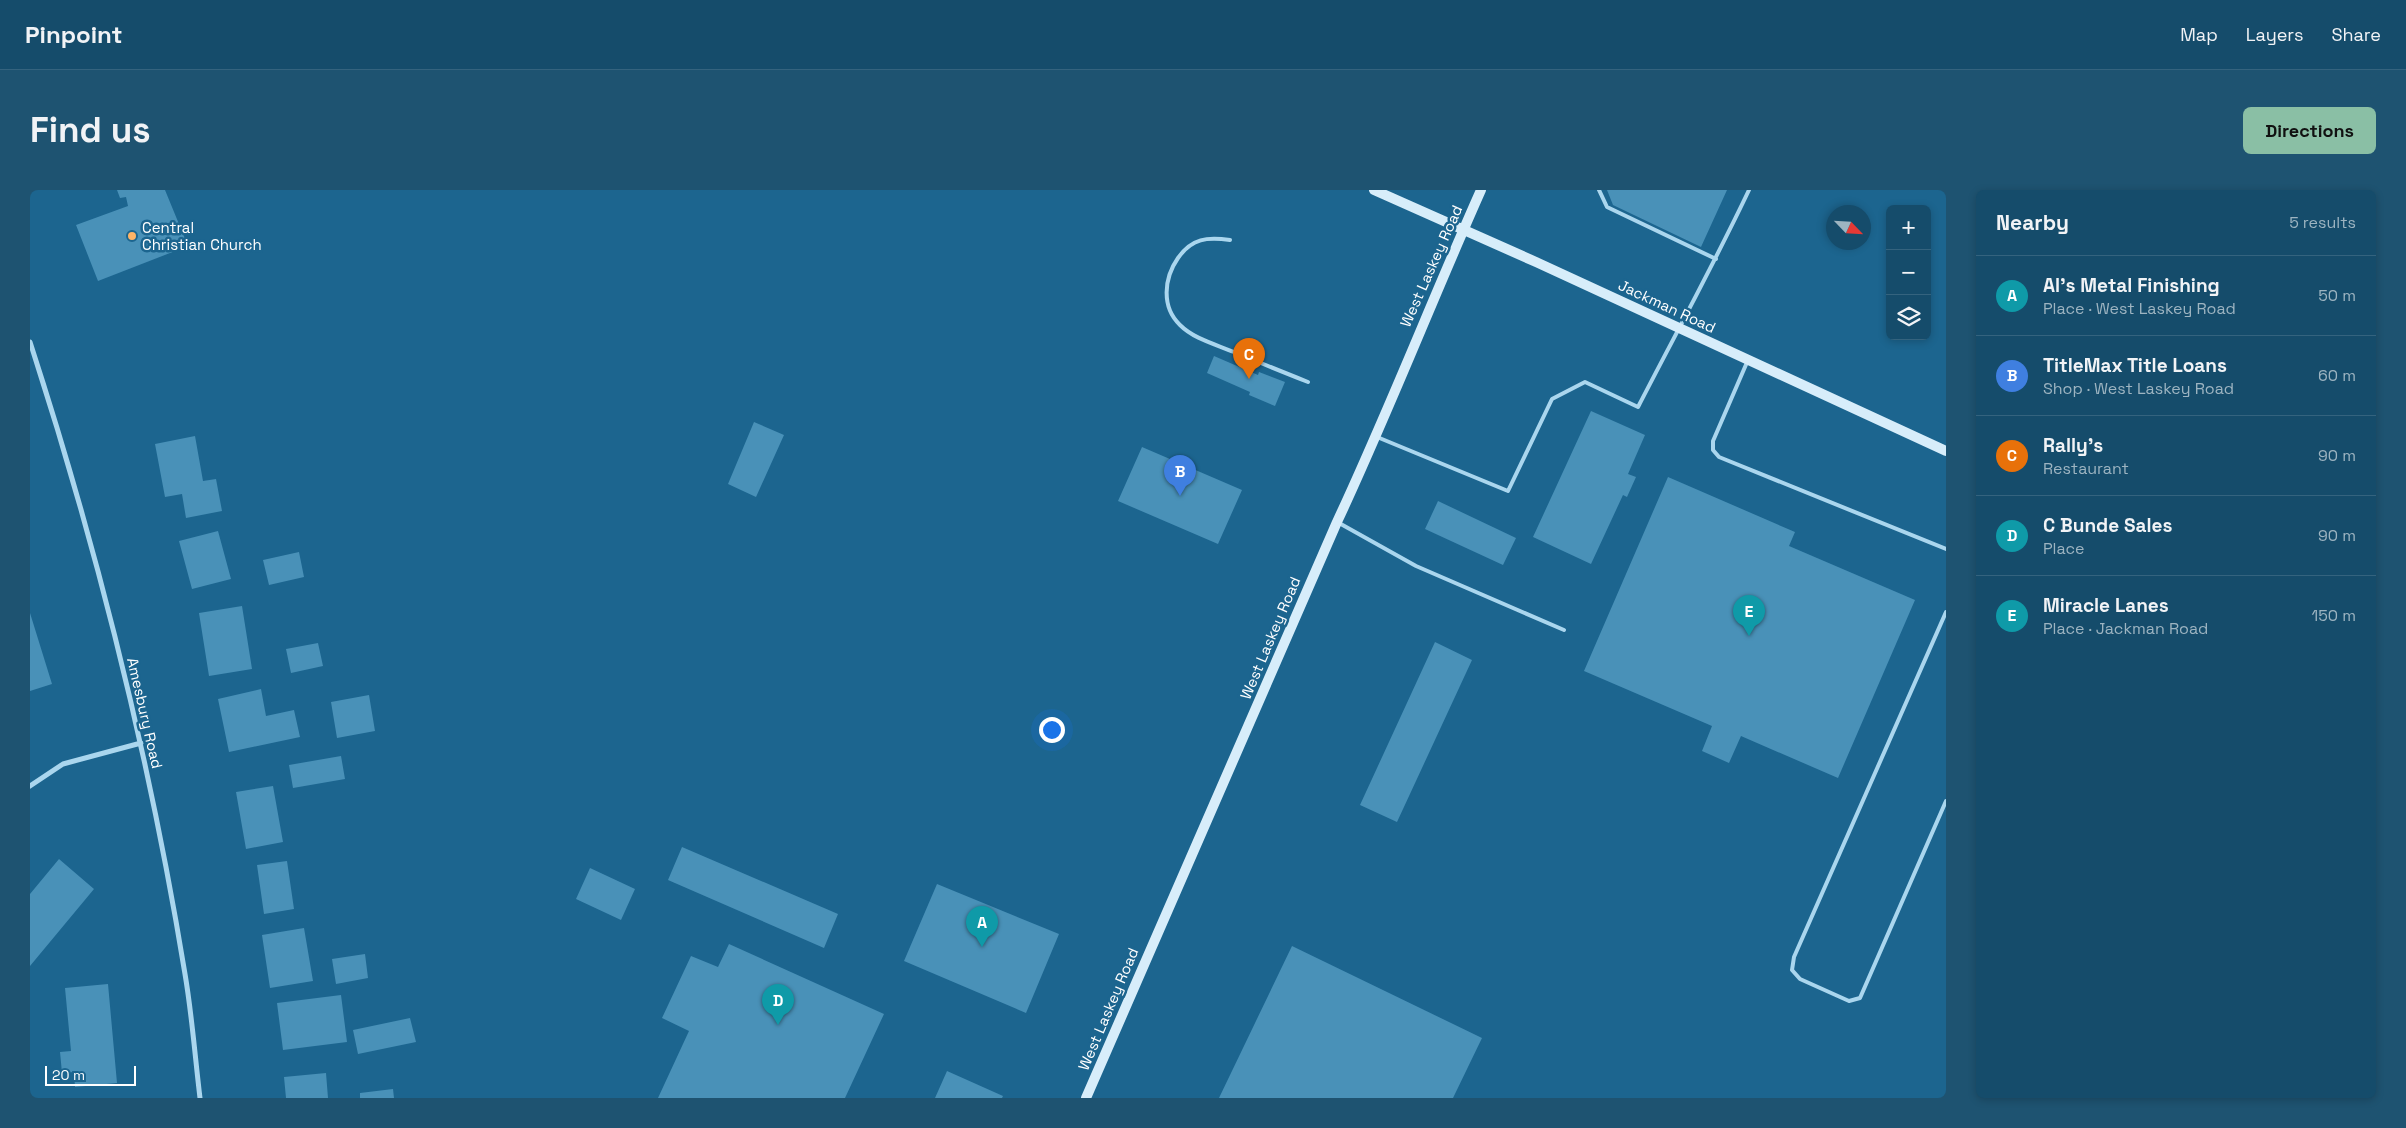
<!DOCTYPE html>
<html lang="en">
<head>
<meta charset="utf-8">
<style>
	body { margin:0; font-family:"Space Grotesk",sans-serif; background:#1e5371; color:#f1f3f6 }
	.controls { position:absolute; right:15px; top:15px; display:grid; overflow:hidden; border-radius:8px; box-shadow:0 2px 8px #0003 }
	.controls button { width:45px; height:45px; display:grid; place-items:center; padding:0; border:0; border-bottom:1px solid #34637e; background:#154c6b; color:#f1f3f6; font:25px sans-serif }
	.compass { position:absolute; left:1796px; top:15px; width:45px; height:45px; border-radius:50%; background:#154c6b; box-shadow:0 2px 8px #0003; rotate:115deg }
	.scale { position:absolute; left:15px; bottom:12px; width:91px; box-sizing:border-box; padding-left:5px; border:2px solid #fff; border-top:0; font-size:14px; line-height:18px; white-space:nowrap; color:#fff; -webkit-text-stroke:4px #1c658f; paint-order:stroke }
	.you { position:absolute; left:1021px; top:539px; width:18px; height:18px; margin:-12px; border:4px solid #fff; border-radius:50%; background:#1a73e8; box-shadow:0 0 0 8px #1a73e833 }
	.badge { display:grid; place-items:center; width:32px; height:32px; border-radius:50%; background:#8abfa5; color:#fff; font-size:16px; font-weight:700 }
	.pin { position:absolute; translate:-50% -41px; filter:drop-shadow(0 1px 2px #0008) }
	.pin::after { content:''; position:absolute; top:26px; width:18px; height:15px; background:inherit; clip-path:polygon(0 0,100% 0,50% 100%) }
	.list { margin:0; padding:0; list-style:none }
	h2 { display:flex; justify-content:space-between; align-items:center; height:65px; margin:0; padding:0 20px; font-size:21px }
	h2 small { font-size:16px; font-weight:400; color:#9db4c1 }
	.list li { display:grid; grid-template-columns:32px 1fr auto; gap:15px; align-items:center; box-sizing:border-box; height:80px; padding:0 20px; border-top:1px solid #34637e }
	.list b { display:block; font-size:19px; white-space:nowrap }
	.list p { margin:0; font-size:16px; white-space:nowrap; color:#9db4c1 }
	.list em { font-size:16px; font-style:normal; color:#9db4c1 }
	.icon { flex:none; width:28px; height:28px; fill:none; stroke:currentColor; stroke-width:2; stroke-linecap:round; stroke-linejoin:round }
	.map { position:relative; flex:none; width:1916px; height:908px; overflow:hidden; border-radius:8px }
	header { display:flex; align-items:center; gap:30px; box-sizing:border-box; height:70px; padding:0 25px; background:#154c6b; border-bottom:1px solid #34637e }
	header strong { font-size:24px }
	nav { display:flex; gap:28px; margin-inline-start:auto; font-size:18px }
	.intro { display:flex; align-items:center; justify-content:space-between; box-sizing:border-box; height:120px; padding:0 30px }
	h1 { margin:0; font-size:35px }
	.button { padding:12px 22px; border-radius:8px; background:#8abfa5; color:#111; font-size:18px; font-weight:700 }
	main { display:flex; gap:30px; padding:0 30px }
	aside { flex:1; background:#154c6b; border-radius:8px; box-shadow:0 2px 8px #0003 }
	.map>svg:first-child { display:block }
	.building { fill:#4991b8 }
	.lines { fill:none; stroke-linecap:round; stroke-linejoin:round }
	.service { stroke:#aad6ee; stroke-width:4 }
	.minor { stroke:#aad6ee; stroke-width:5 }
	.secondary { stroke:#d7edfa; stroke-width:10 }
	.poi-dot { fill:#feb467; stroke:#1c658f; stroke-width:2 }
	.labels { text-anchor:middle; dominant-baseline:central; stroke-width:5; stroke-linejoin:round; paint-order:stroke }
	.poi-label { font-size:15px; fill:#fff; stroke:#1c658f; text-anchor:start }
	.street-label { font-size:15px; fill:#fff; stroke:#1c658f }
</style>
</head>
<body>
<header>
<strong>Pinpoint</strong>
<nav><a>Map</a><a>Layers</a><a>Share</a></nav>
</header>
<div class="intro"><h1>Find us</h1><a class="button">Directions</a></div>
<main>
<div class="map">
<svg width="1916" height="908" viewBox="0 0 1916 908">
	<rect width="100%" height="100%" fill="#1c658f"/>
	<path class="building" d="M87,0H135L158,56L68,91L46,35L98,16L96,7L90,8Z
		M1577,0H1697L1671,57L1583,15Z
		M1184,166L1228,185L1229,182L1255,192L1245,216L1219,205L1220,202L1177,183Z
		M1561,221L1615,245L1598,284L1606,287L1597,307L1593,305L1561,374L1503,347Z
		M724,232L754,245L726,307L698,294Z
		M165,246L173,291L186,289L192,321L156,328L152,304L135,307L125,254Z
		M1112,257L1212,300L1188,354L1088,311Z
		M1638,287L1765,342L1759,356L1885,410L1808,588L1711,546L1699,573L1672,561L1682,536L1554,481Z
		M1408,311L1486,348L1473,375L1395,339Z
		M188,341L201,389L162,399L149,351Z
		M269,362L274,387L239,395L233,370Z
		M212,416L222,479L179,486L169,423Z
		M0,423L22,494L0,501Z
		M1405,452L1442,470L1367,632L1330,615Z
		M288,453L293,476L261,483L256,459Z
		M231,499L236,526L264,520L270,547L199,562L188,509Z
		M339,505L345,541L307,548L301,512Z
		M311,566L315,589L263,598L259,575Z
		M243,596L253,652L216,659L206,602Z
		M652,657L808,724L794,758L638,690Z
		M29,669L64,699L0,776V704Z
		M257,671L264,719L234,724L227,675Z
		M560,678L605,699L591,730L546,709Z
		M907,694L1029,744L996,823L874,771Z
		M274,738L283,791L240,798L232,745Z
		M699,754L854,824L815,908H628L659,841L632,828L661,766L688,777Z
		M1262,756L1452,848L1423,908H1189Z
		M335,764L338,788L306,794L302,769Z
		M78,794L87,893L45,897L44,882L32,883L30,862L41,861L35,798Z
		M311,805L317,852L253,860L247,813Z
		M380,828L386,852L328,864L323,840Z
		M917,881L973,906L972,908H905Z
		M296,883L298,908H256L254,887Z
		M363,899L364,908H330V903Z"/>
	<g class="lines">
		<path class="service" d="M1569,0L1577,17L1686,69
			M1200,50C1177,47 1162,48 1148,68C1134,88 1131,117 1150,135C1164,149 1185,154 1204,162C1228,172 1253,182 1278,192
			M1718,170L1683,251V260L1689,267L1916,359
			M1347,247L1478,301L1522,209L1555,192L1608,217C1645,145 1684,74 1719,0
			M1309,333L1386,376L1534,440
			M1916,422L1764,767L1762,780L1770,789L1819,811L1830,808L1916,611"/>
		<path class="minor" d="M0,152C67,358 120,570 155,784C162,825 165,867 170,908
			M0,596L33,574L111,553"/>
		<path class="secondary" d="M1344,0L1506,72L1916,261
			M1056,908L1307,332C1358,223 1402,110 1451,0"/>
	</g>
	<circle class="poi-dot" cx="102" cy="46" r="5"/>
	<g class="labels">
		<g class="poi-label">
			<text x="112" y="37">Central<tspan x="112" dy="17">Christian Church</tspan></text>
		</g>
		<g class="street-label">
			<text transform="translate(1401 76) rotate(-66)">West Laskey Road</text>
			<text transform="translate(1637 116) rotate(25)">Jackman Road</text>
			<text transform="translate(1240 448) rotate(-67)">West Laskey Road</text>
			<text transform="translate(115 523) rotate(77)">Amesbury Road</text>
			<text transform="translate(1078 819) rotate(-67)">West Laskey Road</text>
		</g>
	</g>
</svg>
<div class="controls">
<button>+</button>
<button>−</button>
<button><svg class="icon" aria-label="layers" viewBox="0 0 24 24"><path d="M12 4l9 5-9 5-9-5zM3 14l9 5 9-5"/></svg></button>
</div>
<svg class="compass" viewBox="-18 -18 36 36"><path d="M0-13l5 13h-10z" fill="#e53935"/><path d="M0 13l5-13h-10z" fill="#9db4c1"/></svg>
<div class="scale">20 m</div>
<div class="you"></div>
<div class="pin badge" style="left:952px;top:757px;background:#0f9aa8">A</div>
<div class="pin badge" style="left:1150px;top:306px;background:#3f7fe0">B</div>
<div class="pin badge" style="left:1219px;top:189px;background:#e8710a">C</div>
<div class="pin badge" style="left:748px;top:835px;background:#0f9aa8">D</div>
<div class="pin badge" style="left:1719px;top:446px;background:#0f9aa8">E</div>
</div>
<aside>
<h2>Nearby<small>5 results</small></h2>
<ul class="list">
<li><span class="badge" style="background:#0f9aa8">A</span><div><b>Al's Metal Finishing</b><p>Place · West Laskey Road</p></div><em>50 m</em></li>
<li><span class="badge" style="background:#3f7fe0">B</span><div><b>TitleMax Title Loans</b><p>Shop · West Laskey Road</p></div><em>60 m</em></li>
<li><span class="badge" style="background:#e8710a">C</span><div><b>Rally's</b><p>Restaurant</p></div><em>90 m</em></li>
<li><span class="badge" style="background:#0f9aa8">D</span><div><b>C Bunde Sales</b><p>Place</p></div><em>90 m</em></li>
<li><span class="badge" style="background:#0f9aa8">E</span><div><b>Miracle Lanes</b><p>Place · Jackman Road</p></div><em>150 m</em></li>
</ul>
</aside>
</main>
</body>
</html>
